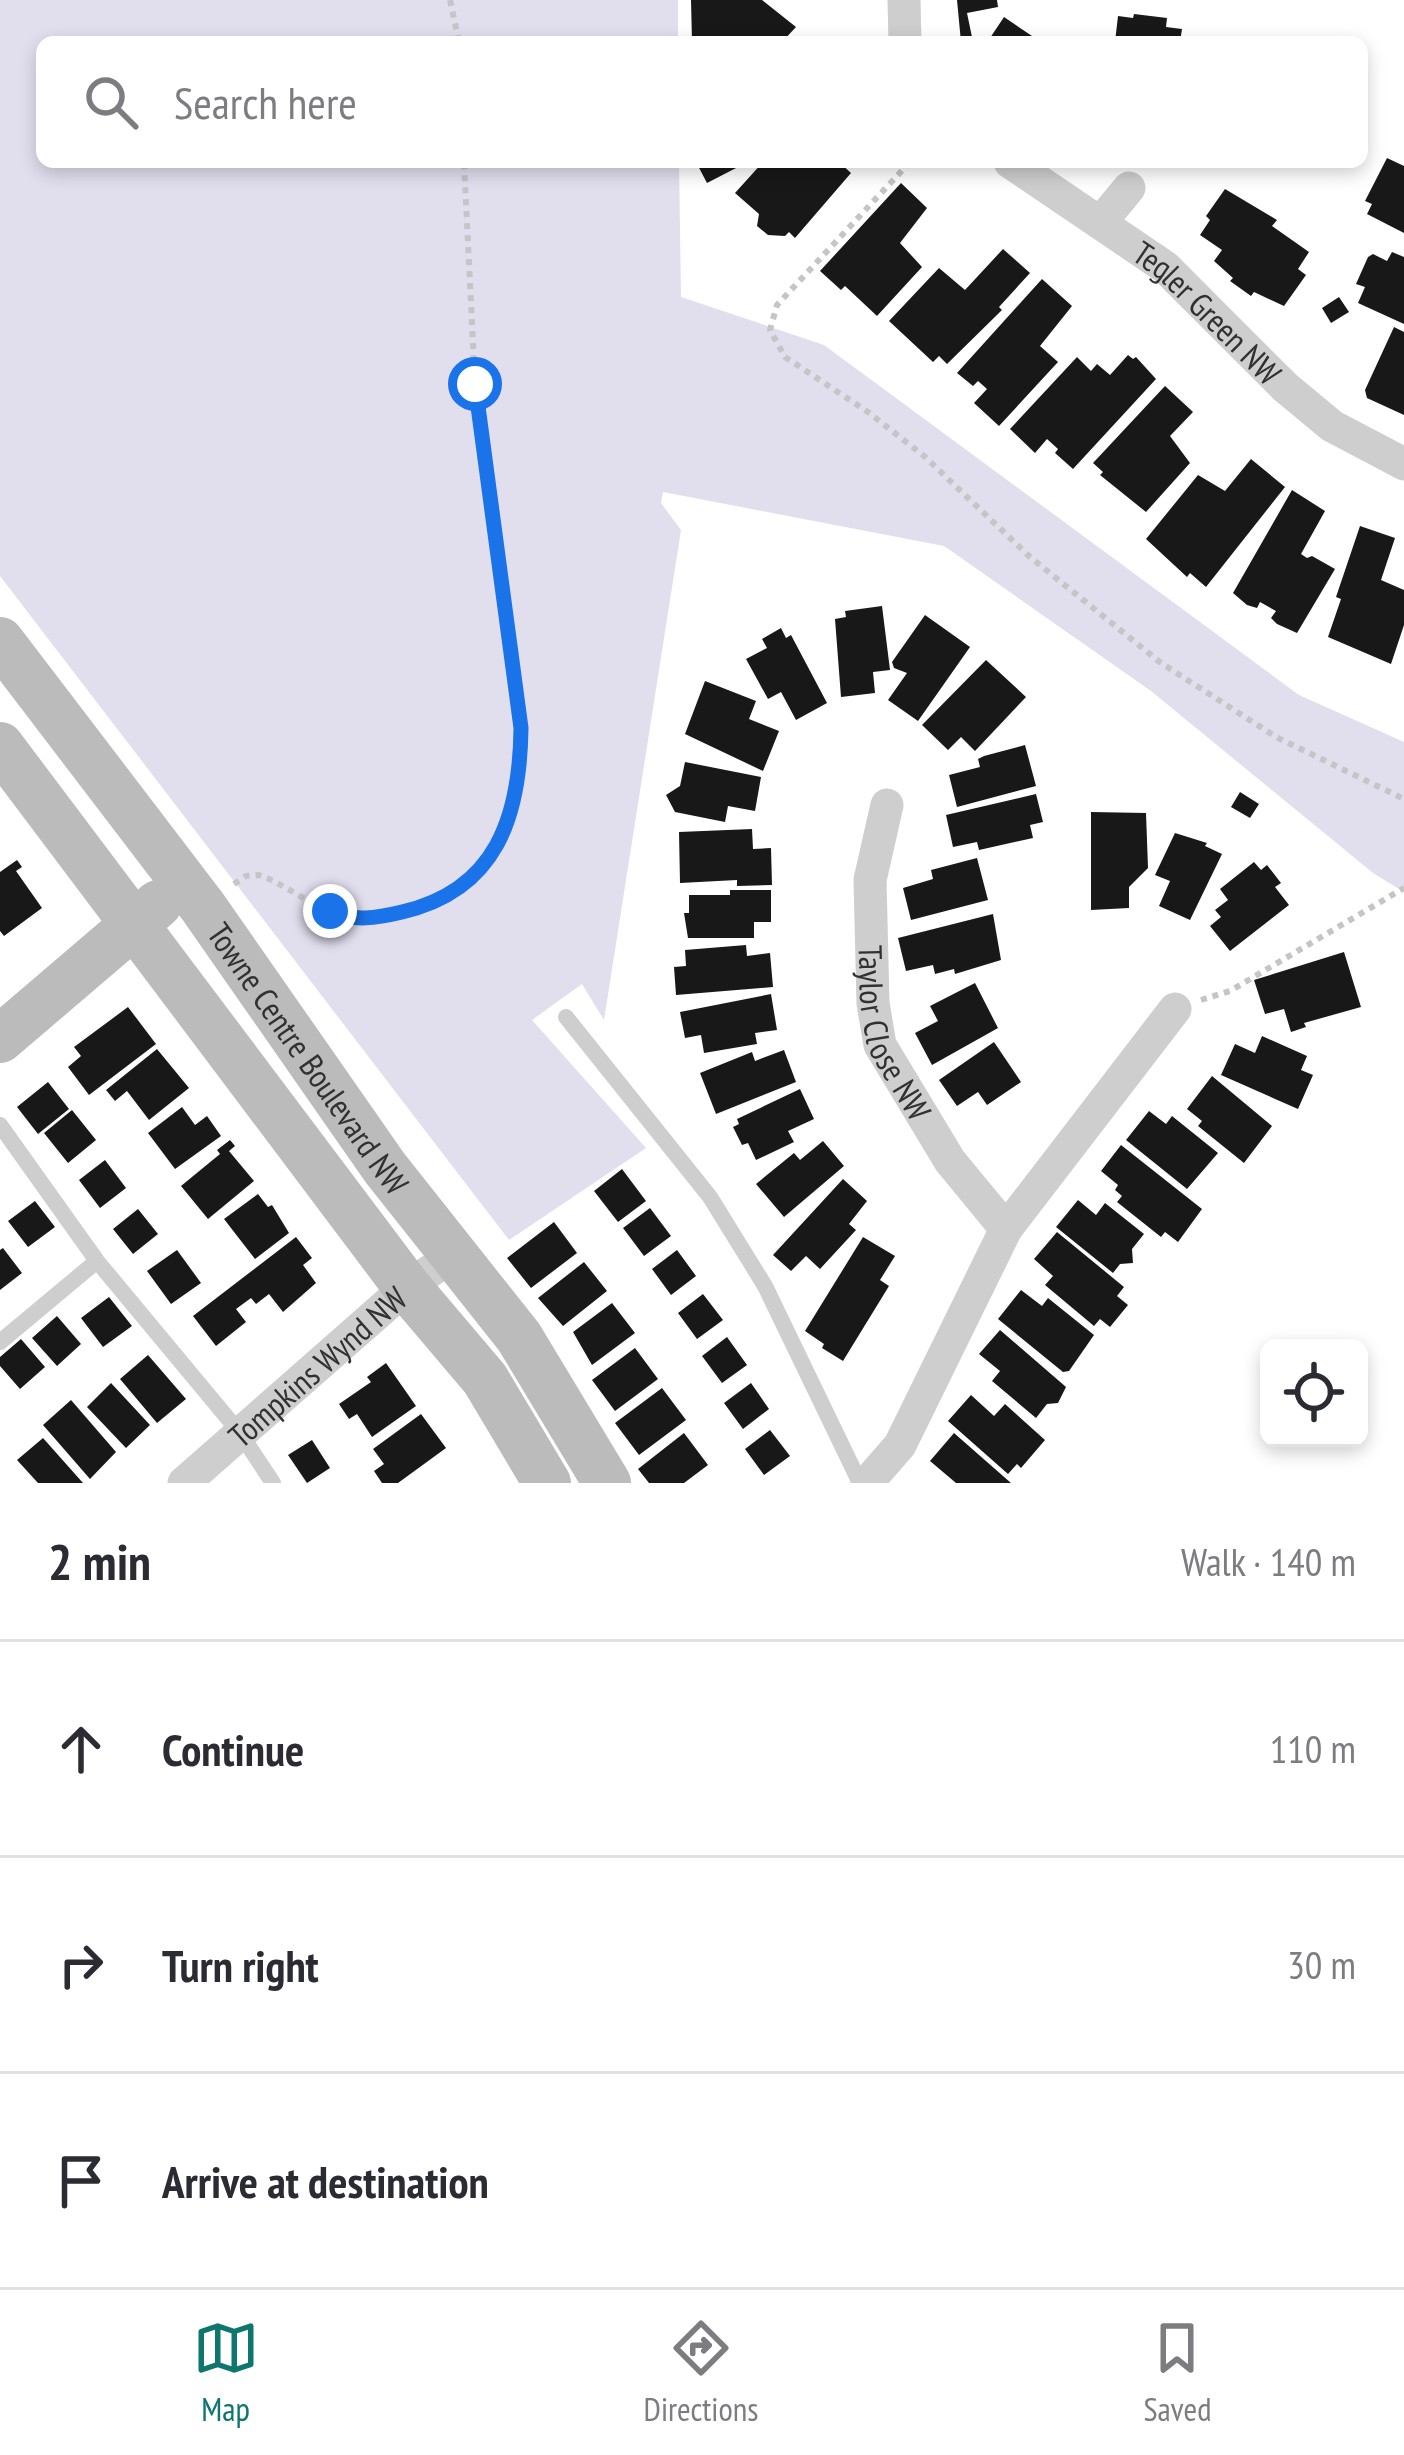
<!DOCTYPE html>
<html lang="en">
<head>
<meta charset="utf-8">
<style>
	body { margin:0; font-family:"PT Sans Narrow",sans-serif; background:#f7f7f7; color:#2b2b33 }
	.controls { position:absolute; right:36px; bottom:36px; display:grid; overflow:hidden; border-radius:18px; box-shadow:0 6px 18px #0003 }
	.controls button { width:108px; height:108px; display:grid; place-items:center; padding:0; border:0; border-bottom:3px solid #e1e1e2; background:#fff; color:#2b2b33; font:60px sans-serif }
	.stop { position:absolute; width:36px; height:36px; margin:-27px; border:9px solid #1a73e8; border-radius:50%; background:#fff }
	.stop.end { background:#1a73e8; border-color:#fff; box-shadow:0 3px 12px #0008 }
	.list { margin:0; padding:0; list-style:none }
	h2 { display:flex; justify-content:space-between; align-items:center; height:156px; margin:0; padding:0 48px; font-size:51px }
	h2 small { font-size:39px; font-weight:400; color:#7c7c81 }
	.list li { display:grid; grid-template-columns:78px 1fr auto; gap:36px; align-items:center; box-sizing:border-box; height:216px; padding:0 48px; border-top:3px solid #e1e1e2 }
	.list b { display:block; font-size:45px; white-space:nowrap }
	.list em { font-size:39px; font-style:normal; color:#7c7c81 }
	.icon { flex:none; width:66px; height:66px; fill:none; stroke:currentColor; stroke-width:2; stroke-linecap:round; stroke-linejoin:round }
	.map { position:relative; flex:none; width:1404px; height:1483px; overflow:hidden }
	.search { position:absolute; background:#fff; box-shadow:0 6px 18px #0003; left:36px; right:36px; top:36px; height:132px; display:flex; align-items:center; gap:30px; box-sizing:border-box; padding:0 42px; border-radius:18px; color:#7c7c81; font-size:45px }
	.sheet { height:804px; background:#fff }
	nav { display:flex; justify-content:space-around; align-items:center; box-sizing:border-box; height:168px; border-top:3px solid #e1e1e2; background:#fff; font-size:33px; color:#7c7c81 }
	nav a { display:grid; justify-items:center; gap:6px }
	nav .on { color:#0f766e }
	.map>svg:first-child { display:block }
	.green { fill:#e1dfee }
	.building { fill:#181818 }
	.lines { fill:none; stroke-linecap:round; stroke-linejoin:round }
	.path { stroke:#c5c5c5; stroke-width:6; stroke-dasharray:6 6; stroke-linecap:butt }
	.lane { stroke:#cecece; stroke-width:16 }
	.street { stroke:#cecece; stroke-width:33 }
	.secondary { stroke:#bbb; stroke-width:48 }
	.route { stroke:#1a73e8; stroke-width:15 }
	.labels { text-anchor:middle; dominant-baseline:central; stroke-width:12; stroke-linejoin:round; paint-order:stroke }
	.street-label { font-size:33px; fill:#313131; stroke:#fff }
</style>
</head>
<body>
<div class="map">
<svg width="1404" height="1483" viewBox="0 0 1404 1483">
	<rect width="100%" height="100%" fill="#fff"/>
	<path class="green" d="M0,0H678V42H42V162H679L681,297L824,345L1299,695L1404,742V892L1373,873L1151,691L944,546L663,492L661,503L681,530L604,1020L582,984L532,1020L646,1148L509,1240L0,576Z"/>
	<path class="building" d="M691,0H762L796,27L782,42H692Z
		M957,0H997L998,7L967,13L973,42H961Z
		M1134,14L1167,18L1166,27L1182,29L1180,42H1115L1118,16L1133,18Z
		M1004,17L1035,38L1033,42H975L979,37L990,38Z
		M1387,158L1404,166V233L1367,214L1372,204L1365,201Z
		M696,162H736L738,167L707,183Z
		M763,162H839L851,173L795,238L789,232L785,236L768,235L757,226L759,214L735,193Z
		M901,183L927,208L900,243L922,267L877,316L845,286L841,290L820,271Z
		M1225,189L1277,220L1272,226L1309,252L1298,269L1306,275L1284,306L1254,292L1251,296L1230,281L1233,278L1214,261L1222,250L1200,235L1210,220L1206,216Z
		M1003,249L1030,273L999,307L1002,310L947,364L939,356L933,362L889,321L939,268L965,290Z
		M1392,252L1404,257V324L1358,303L1365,287L1356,284L1368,257L1373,254L1387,261Z
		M1042,279L1072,306L1040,346L1058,362L999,426L974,403L987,389L978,381L973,386L957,373Z
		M1339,297L1349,312L1331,323L1322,308Z
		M1394,327L1404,332V415L1367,398L1365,390Z
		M1128,355L1133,359L1136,357L1156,379L1073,469L1055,453L1058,449L1047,439L1035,453L1010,429L1077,357L1091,371L1097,364L1110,375Z
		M1165,386L1193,412L1170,436L1190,463L1146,512L1100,475L1103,472L1093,463Z
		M1251,459L1285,487L1206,587L1190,573L1187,577L1146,539L1198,475L1225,491Z
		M1292,490L1325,511L1301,554L1307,558L1312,556L1335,569L1297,633L1277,624L1271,618L1276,611L1260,602L1257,608L1247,605L1233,593Z
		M1360,526L1395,538L1381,580L1404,590V625L1391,664L1328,637L1341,599L1336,597Z
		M882,606L890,670L873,672L875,693L841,697L835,619L846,617L845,611Z
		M925,615L970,647L918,721L888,700L907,673L894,668L892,662Z
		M781,628L786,638L791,635L827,703L796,720L781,692L768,699L746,659L767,648L762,639Z
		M986,660L1026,697L975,751L961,737L948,750L922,725Z
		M705,681L756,701L749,719L779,731L763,771L685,734Z
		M1025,745L1036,786L957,807L949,775L980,767L978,759L984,756Z
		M685,762L761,777L755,811L728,806L725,822L675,812L666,795L680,786Z
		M1240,792L1259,804L1250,818L1231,807Z
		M1036,794L1043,822L1030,825L1033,838L979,850L977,842L953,847L946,815Z
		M1091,812L1146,813L1148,868L1129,887V908L1091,910Z
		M752,829L753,849L771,848L772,885L737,886V880L680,883L679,832Z
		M1175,833L1207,843L1205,846L1222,854L1190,920L1159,906L1170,881L1155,875Z
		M977,858L988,900L911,920L903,888L933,879L931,870Z
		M17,860L22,867L16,871L42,908L4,936L0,931V872Z
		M1254,862L1261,870L1267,865L1281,883L1275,887L1289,905L1230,951L1210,926L1221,917L1215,910L1228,900L1220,889Z
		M730,890H771V922H754V938H688L684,913H689V895H730Z
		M993,914L1001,960L955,974L954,969L935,974L933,965L906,971L898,938Z
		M746,945L747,956L770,953L773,987L676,995L674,967L686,966L685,950Z
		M1344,952L1361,1007L1304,1023L1306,1027L1291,1032L1284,1009L1265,1014L1254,980Z
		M975,983L998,1028L932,1065L915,1033L938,1021L930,1006Z
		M771,994L777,1030L755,1033L757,1044L704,1053L701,1035L685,1038L680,1012Z
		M128,1007L156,1044L89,1095L68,1067L81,1056L74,1047Z
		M1262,1036L1307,1056L1301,1070L1313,1075L1298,1109L1221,1075L1235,1044L1255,1053Z
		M994,1042L1021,1082L987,1105L978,1092L957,1106L939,1080Z
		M157,1049L189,1088L149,1120L127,1091L115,1101L106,1090Z
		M784,1050L796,1082L716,1114L700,1073L752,1052L755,1061Z
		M1212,1076L1272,1126L1244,1163L1198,1126L1202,1121L1187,1109Z
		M48,1082L69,1109L38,1134L17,1107Z
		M800,1089L814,1119L788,1131L794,1142L756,1160L748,1143L742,1145L733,1127L739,1124L737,1119Z
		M182,1107L195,1125L207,1116L221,1136L175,1169L148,1133Z
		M72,1110L96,1140L68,1163L44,1133Z
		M1149,1111L1166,1124L1172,1116L1218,1153L1187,1189L1126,1140Z
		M230,1140L235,1146L229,1151L254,1181L208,1219L181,1186L220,1154L217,1150Z
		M823,1141L844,1166L784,1217L756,1184L794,1153L800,1160Z
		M1121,1145L1202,1209L1178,1242L1165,1232L1161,1237L1117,1202L1122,1196L1115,1190L1118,1185L1101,1171Z
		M105,1160L126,1188L100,1208L79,1180Z
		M622,1169L646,1201L618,1222L594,1191Z
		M843,1179L867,1201L849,1224L856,1230L820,1269L806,1256L791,1271L773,1255Z
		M258,1194L268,1207L272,1205L289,1233L255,1259L224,1219Z
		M1078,1200L1096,1215L1105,1203L1144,1234L1132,1249L1133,1263L1120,1264L1113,1273L1056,1227Z
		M35,1201L55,1227L28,1247L8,1221Z
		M650,1208L671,1236L644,1256L623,1228Z
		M138,1209L158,1234L133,1254L113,1229Z
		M554,1222L577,1253L531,1288L507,1258Z
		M1057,1232L1124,1287L1117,1296L1128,1305L1110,1327L1100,1319L1094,1326L1045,1285L1053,1276L1034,1259Z
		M296,1237L312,1258L303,1265L316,1283L283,1312L269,1294L256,1304L251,1298L236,1309L246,1322L216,1346L193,1316Z
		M863,1237L895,1256L880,1280L889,1286L843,1361L822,1348L824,1344L805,1331Z
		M3,1248L22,1273L0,1290V1250Z
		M177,1250L201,1283L171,1304L147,1271Z
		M677,1250L696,1276L671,1295L652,1269Z
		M584,1262L607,1291L563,1326L538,1298Z
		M1021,1290L1042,1306L1048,1298L1094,1335L1069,1371L1063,1372L998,1319Z
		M703,1294L723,1320L697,1339L678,1313Z
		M109,1297L132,1326L103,1347L81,1318Z
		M612,1303L635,1333L592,1365L573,1332Z
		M57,1316L81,1344L57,1366L32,1338Z
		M1000,1330L1066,1387L1058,1403L1047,1404L1036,1418L992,1381L1000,1371L979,1354Z
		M727,1337L747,1365L722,1383L702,1356Z
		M21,1339L45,1367L20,1389L0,1366V1357Z
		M635,1348L658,1379L615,1411L592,1380Z
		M148,1355L186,1399L157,1423L120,1379Z
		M386,1363L416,1406L372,1437L357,1414L349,1419L339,1404L371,1382L367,1377Z
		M111,1383L150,1425L126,1448L87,1407Z
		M751,1383L769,1409L743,1429L724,1403Z
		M662,1388L686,1420L639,1455L615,1423Z
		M971,1395L994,1416L1005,1404L1045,1440L1021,1468L1017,1464L1008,1474L948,1421Z
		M71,1400L116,1452L90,1479L43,1425Z
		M421,1414L446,1448L398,1483H382L374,1471L384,1464L373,1449Z
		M770,1430L790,1456L764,1475L745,1449Z
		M684,1433L708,1465L684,1483H649L638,1469Z
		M954,1433L1011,1483H956L930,1461Z
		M43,1438L83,1483H38L17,1460Z
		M312,1440L330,1468L307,1483L288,1455Z"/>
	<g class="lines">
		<path class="path" d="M450,0L459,42
			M910,162L777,305L770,330L785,357L868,412L924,456L1030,557L1161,663L1276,737L1404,799
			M234,884L246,876L259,875C288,885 314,909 343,917C364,922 388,916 408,911C499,886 520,814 521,728L475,384L464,162
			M1201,1000L1230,991L1404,888"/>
		<path class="lane" d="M566,1017L710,1197L765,1286L860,1483
			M0,1125L97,1261L240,1433L273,1483
			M0,1342L97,1261"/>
		<g class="street">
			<path d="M904,0L905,42"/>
			<path id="s1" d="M1010,162L1165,267L1285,387L1332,426L1404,464"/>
			<path d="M1100,223L1129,188"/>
			<path id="s2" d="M887,805L870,880L873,1003L880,1045L950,1161L1006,1229"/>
			<path id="s3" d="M184,1483L407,1287L452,1256"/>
			<path d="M867,1483L900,1445L1006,1229L1175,1009"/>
		</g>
		<g class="secondary">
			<path id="s4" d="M0,641L203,907L385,1168L519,1337L607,1483"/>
			<path d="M0,746L407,1287L485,1379L547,1483"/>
			<path d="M0,1039L158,904"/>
		</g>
	</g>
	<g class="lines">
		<path class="route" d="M330,911C354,922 377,918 402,912C497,890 520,816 521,728L475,384"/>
	</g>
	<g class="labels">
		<g class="street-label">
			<text stroke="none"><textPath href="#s1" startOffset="249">Tegler Green NW</textPath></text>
			<text stroke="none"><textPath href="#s2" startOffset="234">Taylor Close NW</textPath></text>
			<text stroke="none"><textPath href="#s4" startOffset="519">Towne Centre Boulevard NW</textPath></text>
			<text stroke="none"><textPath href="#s3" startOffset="177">Tompkins Wynd NW</textPath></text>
		</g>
	</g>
</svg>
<div class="controls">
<button><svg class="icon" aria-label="locate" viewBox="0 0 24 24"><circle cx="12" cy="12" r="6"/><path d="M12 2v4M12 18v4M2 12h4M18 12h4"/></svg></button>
</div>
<div class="stop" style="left:475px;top:384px"></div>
<div class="stop end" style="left:330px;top:911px"></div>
<div class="search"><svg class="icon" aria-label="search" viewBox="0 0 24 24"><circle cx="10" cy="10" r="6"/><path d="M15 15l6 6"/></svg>Search here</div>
</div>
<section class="sheet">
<h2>2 min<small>Walk · 140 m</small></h2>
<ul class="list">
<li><svg class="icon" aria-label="ahead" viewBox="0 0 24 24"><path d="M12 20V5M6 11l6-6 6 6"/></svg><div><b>Continue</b></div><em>110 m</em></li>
<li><svg class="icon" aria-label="right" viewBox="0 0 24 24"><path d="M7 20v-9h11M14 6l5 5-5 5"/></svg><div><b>Turn right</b></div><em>30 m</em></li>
<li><svg class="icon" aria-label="arrive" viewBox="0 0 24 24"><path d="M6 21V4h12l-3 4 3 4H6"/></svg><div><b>Arrive at destination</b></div></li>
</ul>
</section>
<nav>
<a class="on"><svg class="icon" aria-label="map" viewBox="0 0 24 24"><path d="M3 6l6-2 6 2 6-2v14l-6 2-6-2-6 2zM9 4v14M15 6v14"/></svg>Map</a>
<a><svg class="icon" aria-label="directions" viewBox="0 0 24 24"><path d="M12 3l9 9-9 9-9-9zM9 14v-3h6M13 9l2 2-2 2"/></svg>Directions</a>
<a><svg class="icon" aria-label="saved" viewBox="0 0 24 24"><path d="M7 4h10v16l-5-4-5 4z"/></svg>Saved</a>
</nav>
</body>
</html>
